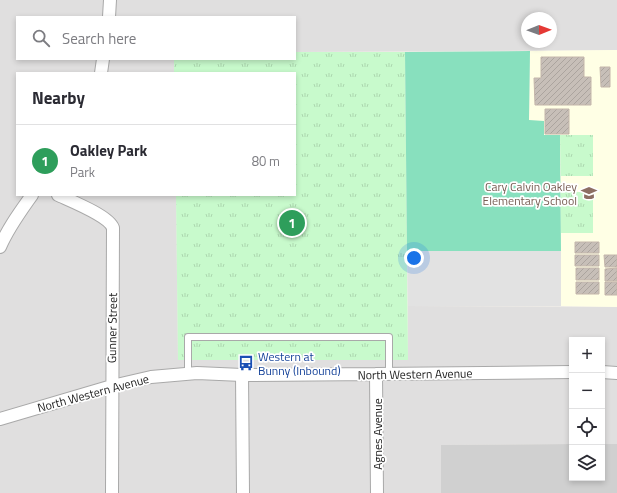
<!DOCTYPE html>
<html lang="en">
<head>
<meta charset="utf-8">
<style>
	body { margin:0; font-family:"Titillium Web",sans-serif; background:#f2f2f3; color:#2b2b33 }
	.controls { position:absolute; right:12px; bottom:12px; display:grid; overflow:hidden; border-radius:0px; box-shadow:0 2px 6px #0003 }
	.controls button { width:36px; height:36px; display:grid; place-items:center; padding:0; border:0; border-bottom:1px solid #e1e1e2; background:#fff; color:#2b2b33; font:20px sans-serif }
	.compass { position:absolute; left:521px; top:12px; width:36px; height:36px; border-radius:50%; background:#fff; box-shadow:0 2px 6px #0003; rotate:89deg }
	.you { position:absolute; left:414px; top:258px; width:14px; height:14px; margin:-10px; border:3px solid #fff; border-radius:50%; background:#1a73e8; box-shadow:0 0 0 6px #1a73e833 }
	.badge { display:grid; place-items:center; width:26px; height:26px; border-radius:50%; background:#0f766e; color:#fff; font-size:13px; font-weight:700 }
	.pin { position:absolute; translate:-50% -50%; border:2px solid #fff; box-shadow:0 1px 4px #0006 }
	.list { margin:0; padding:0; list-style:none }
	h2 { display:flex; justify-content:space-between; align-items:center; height:52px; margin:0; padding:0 16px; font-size:17px }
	h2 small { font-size:13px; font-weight:400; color:#7c7c81 }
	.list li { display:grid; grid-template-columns:26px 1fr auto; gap:12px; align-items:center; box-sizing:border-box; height:72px; padding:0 16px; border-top:1px solid #e1e1e2 }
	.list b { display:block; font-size:15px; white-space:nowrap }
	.list p { margin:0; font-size:13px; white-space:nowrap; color:#7c7c81 }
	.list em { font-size:13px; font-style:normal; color:#7c7c81 }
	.icon { flex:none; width:22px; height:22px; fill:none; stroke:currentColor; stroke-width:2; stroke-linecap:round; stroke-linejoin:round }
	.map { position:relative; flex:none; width:617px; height:493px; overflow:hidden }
	.search { position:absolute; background:#fff; box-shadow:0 2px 6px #0003; left:16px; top:16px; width:280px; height:44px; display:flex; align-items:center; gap:10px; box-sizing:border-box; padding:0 14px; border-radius:0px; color:#7c7c81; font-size:15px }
	.panel { position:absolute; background:#fff; box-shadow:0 2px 6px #0003; left:16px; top:72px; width:280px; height:124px; border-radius:0px }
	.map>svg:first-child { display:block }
	.residential { fill:#e0dfdf; fill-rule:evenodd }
	.education { fill:#ffffe5 }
	.religious { fill:#d0d0d0 }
	.park { fill:url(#park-tufts) }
	.pitch { fill:#88e0be }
	.parking { fill:#e2e2e2 }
	.building { fill:url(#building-hatch); stroke:#c4b6ab }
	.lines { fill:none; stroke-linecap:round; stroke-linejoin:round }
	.lane-casing { stroke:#a9a9a9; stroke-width:8 }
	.street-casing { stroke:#a9a9a9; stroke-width:14 }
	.lane { stroke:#fff; stroke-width:6 }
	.street { stroke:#fff; stroke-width:12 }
	.labels { text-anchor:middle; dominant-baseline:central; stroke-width:3.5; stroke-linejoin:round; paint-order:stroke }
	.education-label { font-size:12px; fill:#785e54; stroke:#fff; text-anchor:end }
	.street-label { font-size:12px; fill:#222; stroke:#fff }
	.transit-label { font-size:12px; fill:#164399; stroke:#fff; text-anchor:start }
</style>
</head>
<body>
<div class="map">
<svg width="617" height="493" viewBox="0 0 617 493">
	<defs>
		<pattern id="park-tufts" width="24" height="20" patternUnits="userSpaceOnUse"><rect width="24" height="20" fill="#c8facc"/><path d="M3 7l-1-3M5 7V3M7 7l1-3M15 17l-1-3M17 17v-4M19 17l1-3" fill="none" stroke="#acd6af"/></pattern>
		<pattern id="building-hatch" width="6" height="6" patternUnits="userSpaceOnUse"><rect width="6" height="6" fill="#c7bfb8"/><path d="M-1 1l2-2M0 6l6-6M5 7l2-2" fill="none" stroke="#aba49e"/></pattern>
	</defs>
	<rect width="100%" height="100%" fill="#f2efe9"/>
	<path class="residential" d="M0,0H617V50L295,52V17H17V59H174V73H17V195H176L178,360H408V306L617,307V444H602V340H572V444L441,445V493H0ZM527,18H551V42H527Z"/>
	<path class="education" d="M617,50V307L561,306L560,135H544L529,120L530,51Z"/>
	<path class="religious" d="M572,444V478H602V444H617V493H441V445Z"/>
	<path class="park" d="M295,52H405L408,360H178L176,195H295V73H174V59H295Z
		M560,135H593V176H561Z
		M561,192H593V233H561Z"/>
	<path class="pitch" d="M530,51L529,120L544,121V135H560L561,251H407L405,52Z"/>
	<path class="parking" d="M407,251H561V306H408Z"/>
	<path class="building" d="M541,57H584V77H591V105H535L534,78H541Z
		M600,67H610V87H601Z
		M545,109H569V134H545Z
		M575,242H599V253H575Z
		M575,255H599V266H575Z
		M604,255H617V267H605Z
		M576,268H599V280H576Z
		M617,268V281H605V269Z
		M576,282H599V294H576Z
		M605,282H617V295H605Z"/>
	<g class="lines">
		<defs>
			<path id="lane" d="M188,374V337H389V374"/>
			<path id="street" d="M109,17L110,0
				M101,73L103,59
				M58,195C71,201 109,216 113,228L112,493
				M0,247C8,228 20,212 32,195
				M602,372L617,373
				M376,374L377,493
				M242,375L243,493
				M0,419L112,386L151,377L197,373L242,375L376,374L572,372"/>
		</defs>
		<use href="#lane" class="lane-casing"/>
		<use href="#street" class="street-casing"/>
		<use href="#lane" class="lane"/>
		<use href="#street" class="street"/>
	</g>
	<defs>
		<symbol id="school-bare" viewBox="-9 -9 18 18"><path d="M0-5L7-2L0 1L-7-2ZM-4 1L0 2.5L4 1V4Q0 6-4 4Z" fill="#8d6e63" stroke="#fff" stroke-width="2.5" paint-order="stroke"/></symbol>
		<symbol id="bus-bare" viewBox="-9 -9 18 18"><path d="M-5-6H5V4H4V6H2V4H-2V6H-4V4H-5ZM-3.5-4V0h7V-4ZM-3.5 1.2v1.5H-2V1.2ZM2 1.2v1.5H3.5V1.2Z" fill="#1a4fb4" stroke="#fff" stroke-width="2.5" paint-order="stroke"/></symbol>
	</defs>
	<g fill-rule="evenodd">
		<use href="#school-bare" x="578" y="182" width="22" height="22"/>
		<use href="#bus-bare" x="235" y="352" width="22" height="22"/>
	</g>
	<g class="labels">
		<g class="education-label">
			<text x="577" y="186">Cary Calvin Oakley<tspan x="577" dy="14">Elementary School</tspan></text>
		</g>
		<g class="street-label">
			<text transform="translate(112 328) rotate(-89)">Gunner Street</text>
			<text transform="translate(415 374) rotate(-1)">North Western Avenue</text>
			<text transform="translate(93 393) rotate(-15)">North Western Avenue</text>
			<text transform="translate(377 434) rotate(-90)">Agnes Avenue</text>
		</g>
		<g class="transit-label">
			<text x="258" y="356">Western at<tspan x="258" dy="14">Bunny (Inbound)</tspan></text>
		</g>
	</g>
</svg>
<div class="controls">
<button>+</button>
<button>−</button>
<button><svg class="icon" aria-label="locate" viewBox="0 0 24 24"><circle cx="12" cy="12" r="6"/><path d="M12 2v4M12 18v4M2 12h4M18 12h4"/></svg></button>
<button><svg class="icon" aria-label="layers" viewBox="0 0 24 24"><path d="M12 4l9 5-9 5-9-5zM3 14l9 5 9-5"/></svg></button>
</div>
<svg class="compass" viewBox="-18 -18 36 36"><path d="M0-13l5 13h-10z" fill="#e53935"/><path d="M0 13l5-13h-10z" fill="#7c7c81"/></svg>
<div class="you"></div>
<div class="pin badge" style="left:292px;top:223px;background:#2e9e5b">1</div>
<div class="search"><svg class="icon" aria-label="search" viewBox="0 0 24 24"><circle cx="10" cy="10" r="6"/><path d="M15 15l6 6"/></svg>Search here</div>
<section class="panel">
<h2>Nearby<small></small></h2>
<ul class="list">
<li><span class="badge" style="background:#2e9e5b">1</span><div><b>Oakley Park</b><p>Park</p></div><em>80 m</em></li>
</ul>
</section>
</div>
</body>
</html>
